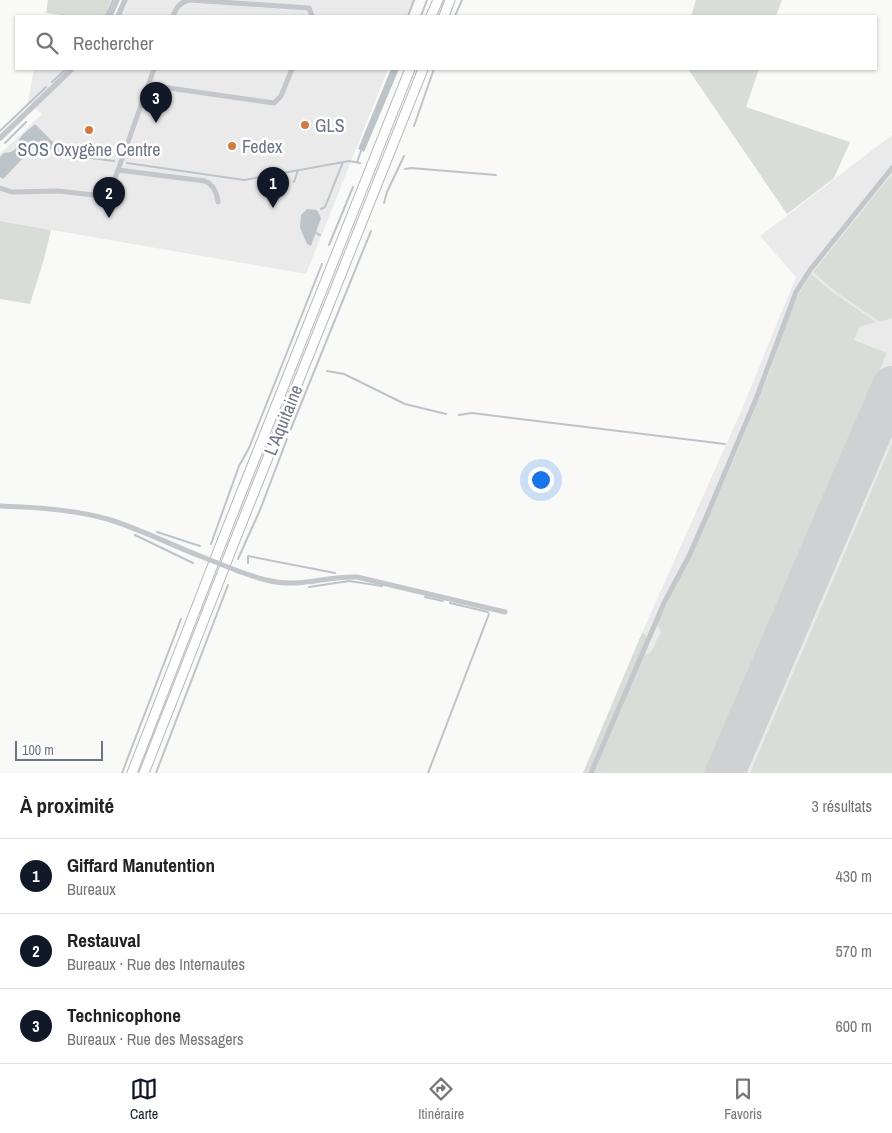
<!DOCTYPE html>
<html lang="fr">
<head>
<meta charset="utf-8">
<style>
	body { margin:0; font-family:"Archivo Narrow",sans-serif; background:#f2f2f2; color:#222 }
	.scale { position:absolute; left:15px; bottom:12px; width:88px; box-sizing:border-box; padding-left:5px; border:2px solid #6c7585; border-top:0; font-size:14px; line-height:18px; white-space:nowrap; color:#6c7585; -webkit-text-stroke:4px #fff; paint-order:stroke }
	.you { position:absolute; left:540px; top:479px; width:18px; height:18px; margin:-12px; border:4px solid #fff; border-radius:50%; background:#1a73e8; box-shadow:0 0 0 8px #1a73e833 }
	.badge { display:grid; place-items:center; width:32px; height:32px; border-radius:50%; background:#111827; color:#fff; font-size:16px; font-weight:700 }
	.pin { position:absolute; translate:-50% -41px; filter:drop-shadow(0 1px 2px #0008) }
	.pin::after { content:''; position:absolute; top:26px; width:18px; height:15px; background:inherit; clip-path:polygon(0 0,100% 0,50% 100%) }
	.list { margin:0; padding:0; list-style:none }
	h2 { display:flex; justify-content:space-between; align-items:center; height:65px; margin:0; padding:0 20px; font-size:21px }
	h2 small { font-size:16px; font-weight:400; color:#767676 }
	.list li { display:grid; grid-template-columns:32px 1fr auto; gap:15px; align-items:center; box-sizing:border-box; height:75px; padding:0 20px; border-top:1px solid #e0e0e0 }
	.list b { display:block; font-size:19px; white-space:nowrap }
	.list p { margin:0; font-size:16px; white-space:nowrap; color:#767676 }
	.list em { font-size:16px; font-style:normal; color:#767676 }
	.icon { flex:none; width:28px; height:28px; fill:none; stroke:currentColor; stroke-width:2; stroke-linecap:round; stroke-linejoin:round }
	.map { position:relative; flex:none; width:892px; height:773px; overflow:hidden }
	.search { position:absolute; background:#fff; box-shadow:0 1px 4px #0004; left:15px; right:15px; top:15px; height:55px; display:flex; align-items:center; gap:12px; box-sizing:border-box; padding:0 18px; border-radius:0px; color:#767676; font-size:19px }
	.sheet { height:290px; background:#fff }
	nav { display:flex; justify-content:space-around; align-items:center; box-sizing:border-box; height:70px; border-top:1px solid #e0e0e0; background:#fff; font-size:14px; color:#767676 }
	nav a { display:grid; justify-items:center; gap:2px }
	nav .on { color:#111827 }
	.map>svg:first-child { display:block }
	.built { fill:#eaeaea }
	.green { fill:#d8ded7 }
	.water { fill:#bdc4c9 }
	.lines { fill:none; stroke-linecap:round; stroke-linejoin:round }
	.stream { stroke:#bdc4c9; stroke-width:2 }
	.taxiway { stroke:#cfd1d3; stroke-width:16 }
	.runway { stroke:#cfd1d3; stroke-width:40 }
	.motorway-casing { stroke:#b5b7bb; stroke-width:11 }
	.minor { stroke:#c3c6ca; stroke-width:5 }
	.tertiary { stroke:#c3c6ca; stroke-width:5.5 }
	.motorway { stroke:#fff; stroke-width:9 }
	.minor-bridge { stroke:#c3c6ca; stroke-width:5 }
	.poi-dot { fill:#d07b41; stroke:#fff; stroke-width:2 }
	.labels { text-anchor:middle; dominant-baseline:central; stroke-width:5; stroke-linejoin:round; paint-order:stroke }
	.poi-label { font-size:18px; fill:#6c7585; stroke:#fff; text-anchor:start }
	.street-label { font-size:18px; fill:#6c7585; stroke:#fff }
</style>
</head>
<body>
<div class="map">
<svg width="892" height="773" viewBox="0 0 892 773">
	<rect width="100%" height="100%" fill="#f9f9f7"/>
	<path class="built" d="M128,0H416L409,16H121Z
		M34,69H388L306,274L0,221V154L42,114L28,102Z
		M892,135V773H583L642,633L742,409L796,277L760,236Z"/>
	<path class="green" d="M48,0H111L105,16H70L46,13Z
		M696,0H782L776,16H691Z
		M688,69H759L746,107L850,142L834,178L787,214Z
		M892,174V318L880,322L836,292L813,272Z
		M0,221L51,230L44,259L30,304L0,299Z
		M811,274L831,291L876,322L859,327L854,340L887,353L706,773H593L643,656L651,652L661,632L657,624C667,602 679,581 689,560C715,503 740,446 763,389C778,352 788,306 811,274Z
		M892,443V773H750Z
		M642,633L646,635L647,638L589,773H583Z"/>
	<path class="water" d="M391,69H399L364,152L358,149Z
		M35,124L59,148V150L33,148L3,179L0,177V157L4,153C17,152 16,148 20,138C23,133 31,128 35,124Z
		M307,209L317,210L321,218L311,246L307,244L300,228L301,215Z"/>
	<g class="lines">
		<path class="stream" d="M106,16L113,0
			M408,16L414,0
			M421,16L427,0
			M455,16L462,0
			M52,82L66,69
			M414,126L434,69
			M0,131L46,87
			M5,143L26,122
			M57,149L61,154L114,161
			M357,162L361,151
			M127,163L244,180L349,161L360,163
			M405,169L411,168L496,175
			M294,182L298,170
			M384,203L387,192L404,156
			M321,209L325,207L343,162
			M316,233L320,235
			M329,245L353,187
			M327,371L344,374L405,404L446,414
			M459,415L472,413L725,444
			M290,431L371,231
			M157,532L200,546
			M135,535L193,563
			M211,544L239,466L249,448L322,264
			M238,559L260,510L287,439
			M248,563V556L335,573
			M309,587L349,581L382,586
			M425,597L443,601
			M450,603L488,612
			M122,773L181,619
			M156,773L228,585
			M428,773L489,614"/>
		<path class="taxiway" d="M876,423L892,409"/>
		<path class="runway" d="M725,773L892,386"/>
		<defs>
			<path id="motorway" d="M431,16L438,0
				M444,16L450,0
				M132,773L228,526L410,69
				M144,773L239,530L423,69"/>
		</defs>
		<use href="#motorway" class="motorway-casing"/>
		<path class="minor" d="M173,16C176,7 181,1 191,0L309,8L312,16
			M148,85L274,103L281,96L292,69
			M118,170L154,69
			M0,188L12,192L58,191L103,196L111,189L118,170L205,181C214,185 217,193 218,202
			M0,506C32,507 76,510 107,519C138,528 169,544 200,556
			M238,571C257,578 275,584 295,583C316,582 336,576 357,577L505,612
			M591,773L664,603L689,556L707,515L756,399L796,292L810,270L892,168"/>
		<path class="tertiary" d="M110,16L117,0
			M118,16L125,0
			M0,138L72,69"/>
		<use href="#motorway" class="motorway"/>
		<path class="minor-bridge" d="M200,556L238,571"/>
	</g>
	<g class="poi-dot">
		<circle cx="305" cy="125" r="5"/>
		<circle cx="89" cy="130" r="5"/>
		<circle cx="232" cy="146" r="5"/>
	</g>
	<g class="labels">
		<g class="poi-label">
			<text x="315" y="125">GLS</text>
			<text x="242" y="146">Fedex</text>
			<text x="89" y="149" text-anchor="middle">SOS Oxygène Centre</text>
		</g>
		<g class="street-label">
			<text transform="translate(283 420) rotate(-68)">L'Aquitaine</text>
		</g>
	</g>
</svg>
<div class="scale">100 m</div>
<div class="you"></div>
<div class="pin badge" style="left:273px;top:208px">1</div>
<div class="pin badge" style="left:109px;top:218px">2</div>
<div class="pin badge" style="left:156px;top:123px">3</div>
<div class="search"><svg class="icon" aria-label="search" viewBox="0 0 24 24"><circle cx="10" cy="10" r="6"/><path d="M15 15l6 6"/></svg>Rechercher</div>
</div>
<section class="sheet">
<h2>À proximité<small>3 résultats</small></h2>
<ul class="list">
<li><span class="badge">1</span><div><b>Giffard Manutention</b><p>Bureaux</p></div><em>430 m</em></li>
<li><span class="badge">2</span><div><b>Restauval</b><p>Bureaux · Rue des Internautes</p></div><em>570 m</em></li>
<li><span class="badge">3</span><div><b>Technicophone</b><p>Bureaux · Rue des Messagers</p></div><em>600 m</em></li>
</ul>
</section>
<nav>
<a class="on"><svg class="icon" aria-label="map" viewBox="0 0 24 24"><path d="M3 6l6-2 6 2 6-2v14l-6 2-6-2-6 2zM9 4v14M15 6v14"/></svg>Carte</a>
<a><svg class="icon" aria-label="directions" viewBox="0 0 24 24"><path d="M12 3l9 9-9 9-9-9zM9 14v-3h6M13 9l2 2-2 2"/></svg>Itinéraire</a>
<a><svg class="icon" aria-label="saved" viewBox="0 0 24 24"><path d="M7 4h10v16l-5-4-5 4z"/></svg>Favoris</a>
</nav>
</body>
</html>
